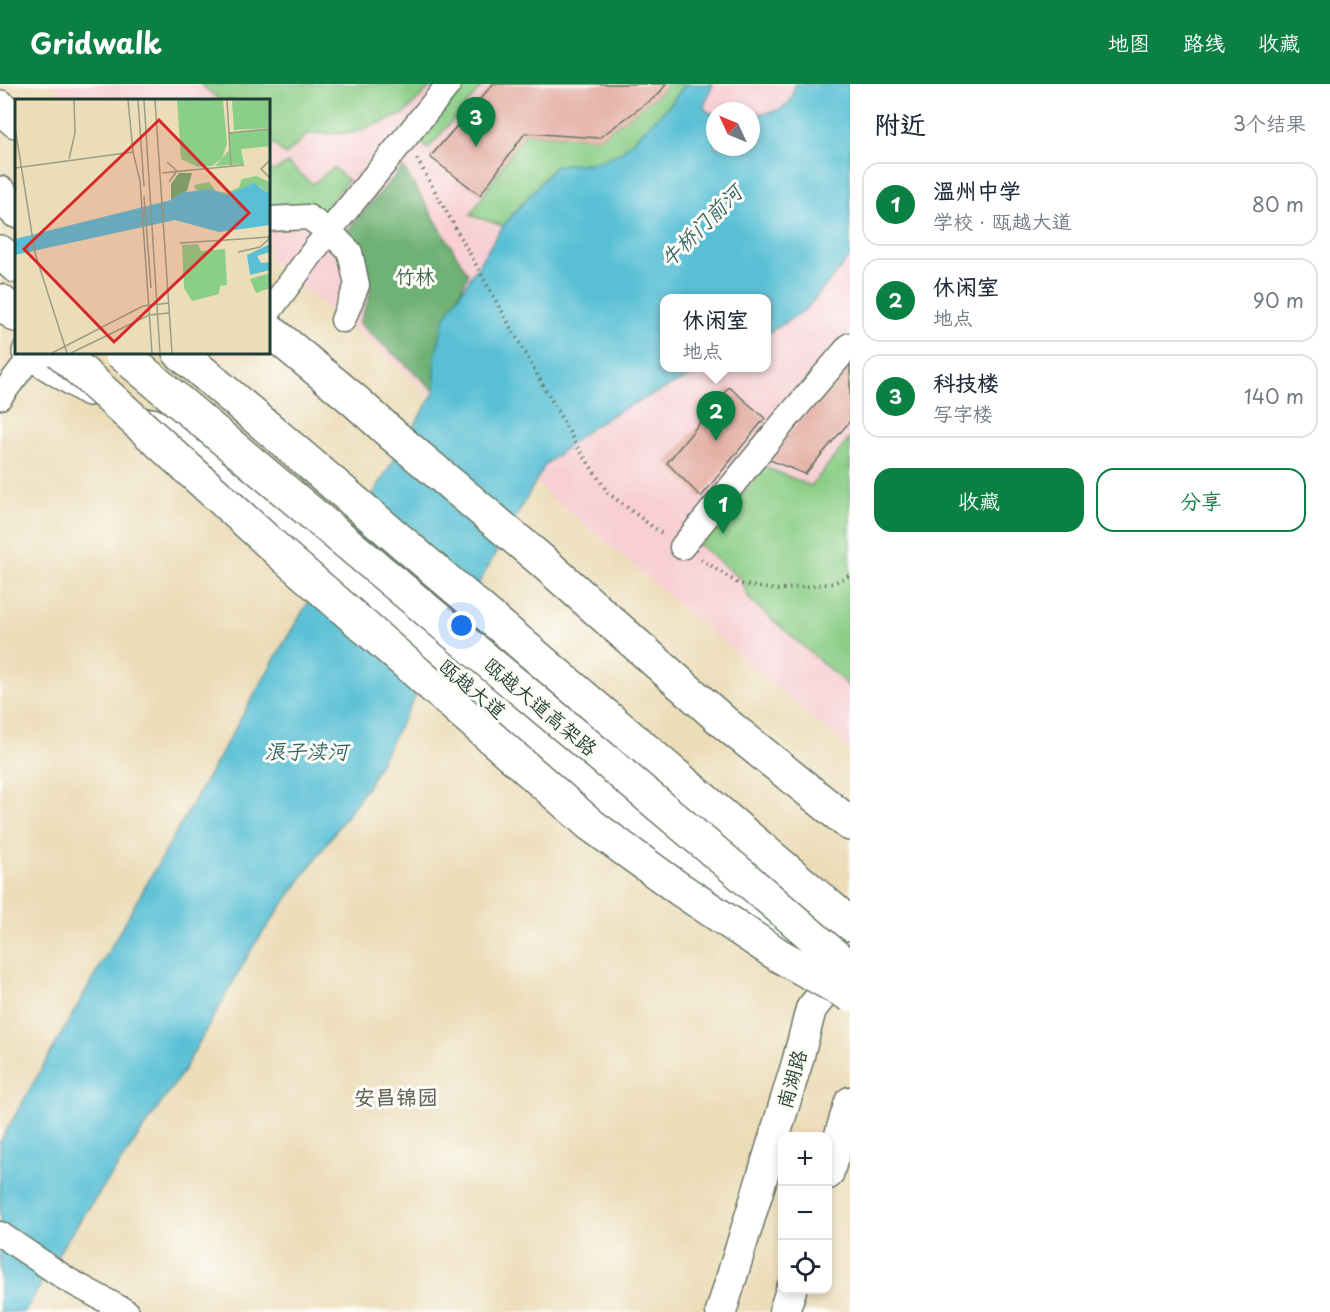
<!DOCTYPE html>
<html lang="zh">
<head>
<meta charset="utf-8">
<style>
	body { margin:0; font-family:"Playpen Sans","LXGW WenKai TC",sans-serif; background:#f6f6f7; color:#1f2937 }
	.controls { position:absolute; right:18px; bottom:18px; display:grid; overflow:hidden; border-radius:12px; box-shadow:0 3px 9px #0003 }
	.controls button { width:54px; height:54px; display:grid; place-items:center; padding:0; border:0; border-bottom:2px solid #e0e1e3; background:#fff; color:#1f2937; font:30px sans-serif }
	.compass { position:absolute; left:706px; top:18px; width:54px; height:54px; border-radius:50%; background:#fff; box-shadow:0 3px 9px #0003; rotate:314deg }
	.you { position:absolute; left:462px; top:542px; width:21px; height:21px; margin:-15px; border:4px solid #fff; border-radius:50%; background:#1a73e8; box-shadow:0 0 0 9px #1a73e833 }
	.badge { display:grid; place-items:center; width:39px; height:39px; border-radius:50%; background:#0b8043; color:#fff; font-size:20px; font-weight:700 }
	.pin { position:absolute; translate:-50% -50px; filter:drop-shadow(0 2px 3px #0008) }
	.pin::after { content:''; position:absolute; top:32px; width:21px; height:18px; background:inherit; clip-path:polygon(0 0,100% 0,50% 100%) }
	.popup { position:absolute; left:660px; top:210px; width:111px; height:78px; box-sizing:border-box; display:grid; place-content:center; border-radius:12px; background:#fff; filter:drop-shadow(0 2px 4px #0005); font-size:20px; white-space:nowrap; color:#747a83 }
	.popup b { font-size:22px; color:#1f2937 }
	.popup::after { content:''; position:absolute; left:50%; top:100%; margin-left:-12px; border:12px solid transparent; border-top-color:#fff }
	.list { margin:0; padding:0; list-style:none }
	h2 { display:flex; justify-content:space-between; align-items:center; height:78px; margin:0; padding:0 24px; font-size:26px }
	h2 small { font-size:20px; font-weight:400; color:#747a83 }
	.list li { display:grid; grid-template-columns:39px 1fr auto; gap:18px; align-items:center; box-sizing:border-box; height:84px; margin:0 12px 12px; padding:0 12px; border:2px solid #e0e1e3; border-radius:18px }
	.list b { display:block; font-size:22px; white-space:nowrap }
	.list p { margin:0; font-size:20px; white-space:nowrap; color:#747a83 }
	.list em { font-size:20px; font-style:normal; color:#747a83 }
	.actions { display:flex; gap:12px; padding:18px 24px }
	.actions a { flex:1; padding:14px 0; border:2px solid #0b8043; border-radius:18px; text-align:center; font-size:21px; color:#0b8043 }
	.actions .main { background:#0b8043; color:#fff }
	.icon { flex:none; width:33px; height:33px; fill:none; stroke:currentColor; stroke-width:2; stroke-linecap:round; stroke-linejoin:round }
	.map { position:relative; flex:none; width:850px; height:1228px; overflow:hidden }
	header { display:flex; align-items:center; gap:36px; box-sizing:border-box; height:84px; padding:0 30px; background:#0b8043; color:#fff }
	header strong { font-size:28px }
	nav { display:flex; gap:33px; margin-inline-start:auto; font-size:21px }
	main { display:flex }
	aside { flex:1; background:#fff }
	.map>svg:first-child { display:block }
	.built { fill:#f7cfd4; fill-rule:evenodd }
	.green { fill:#8bce87; stroke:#55865e; stroke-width:1.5 }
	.forest { fill:#70b174; stroke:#487754; stroke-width:1.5 }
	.water { fill:#58bfd5; stroke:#3c7e84; stroke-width:1.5 }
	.building { fill:#e3ada2 }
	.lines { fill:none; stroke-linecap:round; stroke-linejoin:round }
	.minor-casing { stroke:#677563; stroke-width:27 }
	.major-casing { stroke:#677563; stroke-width:33 }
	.highway-casing { stroke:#677563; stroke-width:36 }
	.path { stroke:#677563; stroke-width:4; stroke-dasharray:1.5 4.5; stroke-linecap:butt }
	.minor { stroke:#fff; stroke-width:24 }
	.major { stroke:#fff; stroke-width:30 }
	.highway { stroke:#fff; stroke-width:33 }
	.highway-bridge-casing { stroke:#677563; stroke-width:36; stroke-linecap:butt }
	.highway-bridge { stroke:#fff; stroke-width:33 }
	.labels { text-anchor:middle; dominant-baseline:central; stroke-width:6; stroke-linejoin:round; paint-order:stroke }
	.park-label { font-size:20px; fill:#3a6149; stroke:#fdfcf7 }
	.street-label { font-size:20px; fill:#1f3d34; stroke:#fdfcf7 }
	.water-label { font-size:21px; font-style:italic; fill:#306464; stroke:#fdfcf7 }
	.neighbourhood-label { font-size:21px; font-weight:bold; fill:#64645a; stroke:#fdfcf7 }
	.inset-road { fill:none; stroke:#9a9d84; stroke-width:1.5 }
	.view { fill:#d62828; fill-opacity:0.15; stroke:#d62828; stroke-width:3 }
	.inset-edge { fill:none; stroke:#1f3d34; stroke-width:3 }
</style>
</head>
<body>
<header>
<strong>Gridwalk</strong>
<nav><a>地图</a><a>路线</a><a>收藏</a></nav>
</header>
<main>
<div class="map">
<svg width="850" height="1228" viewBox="0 0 850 1228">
	<rect width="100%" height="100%" fill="#fdfcf7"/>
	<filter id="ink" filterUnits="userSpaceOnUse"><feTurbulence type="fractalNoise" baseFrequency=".0167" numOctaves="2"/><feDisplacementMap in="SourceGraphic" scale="12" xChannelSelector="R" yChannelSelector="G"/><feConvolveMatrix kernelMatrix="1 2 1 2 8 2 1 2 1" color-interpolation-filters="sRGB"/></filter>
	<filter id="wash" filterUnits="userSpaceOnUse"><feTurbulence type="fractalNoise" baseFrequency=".008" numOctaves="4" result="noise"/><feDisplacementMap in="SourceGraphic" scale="24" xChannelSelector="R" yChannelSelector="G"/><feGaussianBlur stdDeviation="1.35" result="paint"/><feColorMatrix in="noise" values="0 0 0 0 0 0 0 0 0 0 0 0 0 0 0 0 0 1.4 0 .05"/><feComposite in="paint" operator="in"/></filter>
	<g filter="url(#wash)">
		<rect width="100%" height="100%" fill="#ecddb9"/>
		<path class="built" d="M51,0H850V665L343,236L269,176L268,16H71ZM715,27H751V63H715ZM665,214H767V284H665Z"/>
		<path class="green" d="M200,0H433L404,30L353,49L308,50L286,71L269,56L268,16H220Z
			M461,0H484L428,65L415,53Z
			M666,0H685L671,20L620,69L594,79L556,81L503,142L470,131L525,49L599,54L659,10Z
			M288,79L312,100L334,84L348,96L321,131L302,121H283L269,126L268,85L274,87Z
			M850,354V603L749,515L740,492H737L699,461L765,383L811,402Z"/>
		<path class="forest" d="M403,83L468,190L442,246L435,307L359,239L370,212L368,186L361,161L346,148Z"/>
		<path class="water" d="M685,0H713L704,22C706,28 708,29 715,29V63H751V30C771,30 796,26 794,0H850V173L805,226L767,250V214H665V284H707L615,329L589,345L545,381L408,626L367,703L254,861L182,989L64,1160L25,1228H0V1058L282,562L435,307V272L445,233L503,142L556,81L594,79L620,69L671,20Z"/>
		<g id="blocks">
			<path class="building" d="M493,0H666L659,10L599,54L525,49L480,111L430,73Z
				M850,279V337L805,390L767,375Z
				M729,303L765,334L701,413L667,379Z"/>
		</g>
	</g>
	<g filter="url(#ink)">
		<use href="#blocks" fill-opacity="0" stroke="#677563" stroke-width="1.5"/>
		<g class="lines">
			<defs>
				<path id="minor" d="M268,135L308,133L330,148L350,168L357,201L343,236
					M270,226L318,161L449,0
					M0,313L32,271
					M682,463L783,339L850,261
					M0,1150L68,1196L127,1228"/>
				<path id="major" d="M828,1090L850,1018
					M721,1228L797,979L811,925L846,881
					M784,1228L791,1206"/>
				<path id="highway" d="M0,23L16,37
					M0,109L16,127
					M0,168L16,182
					M0,217L16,231
					M268,245L354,316L394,352L541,476L726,640L850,740
					M29,268L89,305
					M179,268L850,840
					M152,341L205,372L460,594L634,741L792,864"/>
			</defs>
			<use href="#minor" class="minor-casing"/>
			<use href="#major" class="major-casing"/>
			<use href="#highway" class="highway-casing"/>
			<path class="path" d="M417,75L577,362L608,409L649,440L664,451
				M701,475L739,500L777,506L834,499L850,491"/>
			<use href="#minor" class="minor"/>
			<use href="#major" class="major"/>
			<use href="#highway" class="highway"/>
			<defs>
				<path id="highway-bridge" d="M60,268L285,473L591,741L678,804L780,872L850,911
					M120,268L736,786L850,885"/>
			</defs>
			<use href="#highway-bridge" class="highway-bridge-casing"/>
			<use href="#highway-bridge" class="highway-bridge"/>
		</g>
	</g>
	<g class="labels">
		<g class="park-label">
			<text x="415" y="192">竹林</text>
		</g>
		<g class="street-label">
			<text transform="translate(473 604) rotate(40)">瓯越大道</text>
			<text transform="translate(541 622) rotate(40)">瓯越大道高架路</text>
			<text transform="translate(791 995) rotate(-74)">南湖路</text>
		</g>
		<g class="water-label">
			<text transform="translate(700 141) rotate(-45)">牛桥门前河</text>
			<text x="306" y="666">浪子渎河</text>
		</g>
		<g class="neighbourhood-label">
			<text x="396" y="1012">安昌锦园</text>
		</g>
	</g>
	<g transform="translate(15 15)">
		<rect width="255" height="255" fill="#ecddb9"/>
		<path d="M162,1H208L212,45L207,59L197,67L183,68L166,60ZM217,1H255V29L219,31ZM255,30V47L226,50L229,65L200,67L215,50L214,34ZM241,77L255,83V95L245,87L212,96L181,91L179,86L194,83L201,92L212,94L224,88L227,80ZM183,145L186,152L210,150L212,186L205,187L204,195L177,202L169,189L167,146ZM255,174V189L241,194L235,180Z" fill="#8bce87"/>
		<path d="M164,74H177L172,92L156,101V85Z" fill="#70b174"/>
		<path d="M239,84L255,95V126L204,133L160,121L0,156V140L156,101L165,94L194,90L212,96ZM255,145V153L242,157L246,164L255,163V171L235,176L232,156Z" fill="#58bfd5"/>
		<path class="inset-road" d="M113,1L118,53L125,82L137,254M123,1L129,87M129,1L145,254M140,1L157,254M212,1L216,68M0,28L20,154L52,254M214,34L255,30M54,60L60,34L59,1M255,61L246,70L255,79M152,63L162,72L154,83M0,69L118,53M147,74L229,66M129,97L136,189M165,144L255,138M223,153L245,148L255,139M37,254L128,207L154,204M56,254L134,216L154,214"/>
		<path class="view" d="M144,21L234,114L99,243L9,150Z"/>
		<rect width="255" height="255" class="inset-edge"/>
	</g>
</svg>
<div class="controls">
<button>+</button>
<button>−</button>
<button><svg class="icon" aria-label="locate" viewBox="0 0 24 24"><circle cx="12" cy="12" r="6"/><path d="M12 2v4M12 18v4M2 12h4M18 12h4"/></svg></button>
</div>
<svg class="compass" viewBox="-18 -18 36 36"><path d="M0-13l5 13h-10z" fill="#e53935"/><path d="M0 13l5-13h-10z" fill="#747a83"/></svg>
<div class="you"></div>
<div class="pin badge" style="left:723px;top:450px">1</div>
<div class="pin badge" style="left:716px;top:357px">2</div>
<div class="popup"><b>休闲室</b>地点</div>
<div class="pin badge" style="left:476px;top:63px">3</div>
</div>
<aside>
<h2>附近<small>3个结果</small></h2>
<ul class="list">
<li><span class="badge">1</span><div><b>温州中学</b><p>学校 · 瓯越大道</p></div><em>80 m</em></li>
<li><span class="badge">2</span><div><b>休闲室</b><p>地点</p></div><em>90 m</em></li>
<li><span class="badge">3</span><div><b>科技楼</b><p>写字楼</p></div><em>140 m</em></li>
</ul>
<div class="actions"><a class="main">收藏</a><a>分享</a></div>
</aside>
</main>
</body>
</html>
